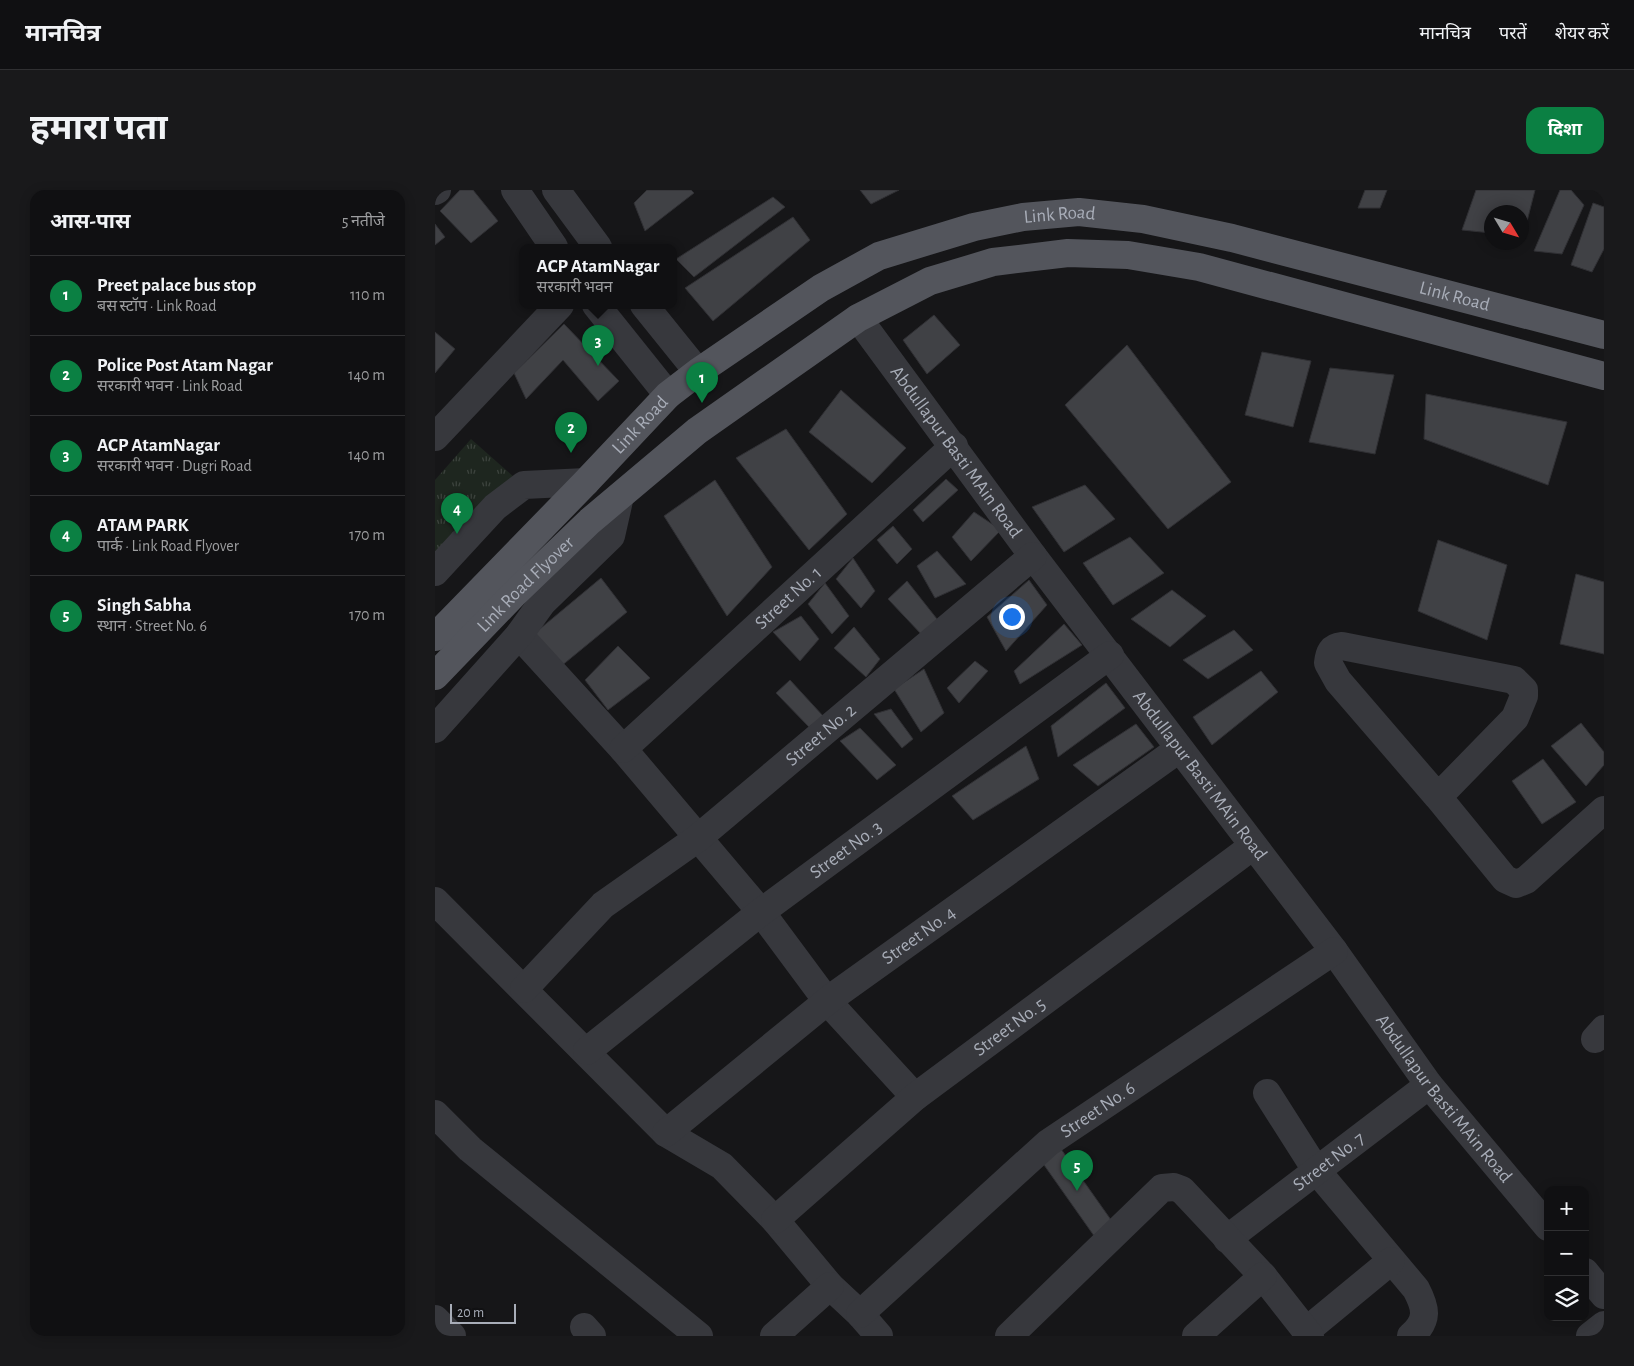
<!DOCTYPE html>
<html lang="hi">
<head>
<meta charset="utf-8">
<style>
	body { margin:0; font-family:"Alegreya Sans","Noto Sans Devanagari",sans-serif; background:#19191b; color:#f1f3f6 }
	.controls { position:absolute; right:15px; bottom:15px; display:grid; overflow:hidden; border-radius:10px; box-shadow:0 2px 12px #0003 }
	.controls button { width:45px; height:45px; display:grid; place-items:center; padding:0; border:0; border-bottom:1px solid #303032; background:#101012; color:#f1f3f6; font:25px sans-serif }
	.compass { position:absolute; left:1049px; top:15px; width:45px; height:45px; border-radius:50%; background:#101012; box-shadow:0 2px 12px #0003; rotate:128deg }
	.scale { position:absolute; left:15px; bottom:12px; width:66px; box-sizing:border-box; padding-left:5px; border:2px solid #a8adb8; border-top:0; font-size:14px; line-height:18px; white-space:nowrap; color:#a8adb8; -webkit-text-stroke:4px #111113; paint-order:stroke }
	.you { position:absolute; left:576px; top:426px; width:18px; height:18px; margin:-12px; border:4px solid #fff; border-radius:50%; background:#1a73e8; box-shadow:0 0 0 8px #1a73e833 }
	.badge { display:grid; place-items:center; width:32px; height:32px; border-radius:50%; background:#0b8043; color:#fff; font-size:16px; font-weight:700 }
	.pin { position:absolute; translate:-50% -41px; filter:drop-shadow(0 1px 2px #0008) }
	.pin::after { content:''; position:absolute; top:26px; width:18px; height:15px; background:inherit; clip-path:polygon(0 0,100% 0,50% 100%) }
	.popup { position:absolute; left:84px; top:54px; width:158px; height:65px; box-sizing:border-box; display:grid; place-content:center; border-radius:10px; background:#101012; filter:drop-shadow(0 1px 4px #0005); font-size:16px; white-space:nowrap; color:#9c9d9f }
	.popup b { font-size:19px; color:#f1f3f6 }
	.popup::after { content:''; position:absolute; left:50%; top:100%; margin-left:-10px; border:10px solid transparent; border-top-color:#101012 }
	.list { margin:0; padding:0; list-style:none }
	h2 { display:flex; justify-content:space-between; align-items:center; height:65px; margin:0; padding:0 20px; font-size:21px }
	h2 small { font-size:16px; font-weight:400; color:#9c9d9f }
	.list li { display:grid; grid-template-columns:32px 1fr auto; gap:15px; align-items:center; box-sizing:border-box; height:80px; padding:0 20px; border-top:1px solid #303032 }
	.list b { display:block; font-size:19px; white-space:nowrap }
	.list p { margin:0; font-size:16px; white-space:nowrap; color:#9c9d9f }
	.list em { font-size:16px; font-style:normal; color:#9c9d9f }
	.icon { flex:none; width:28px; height:28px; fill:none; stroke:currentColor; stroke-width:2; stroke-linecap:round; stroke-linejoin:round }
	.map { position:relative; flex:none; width:1169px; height:1146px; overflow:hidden; border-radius:15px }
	header { display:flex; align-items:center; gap:30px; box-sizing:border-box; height:70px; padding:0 25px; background:#101012; border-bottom:1px solid #303032 }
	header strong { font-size:24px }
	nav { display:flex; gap:28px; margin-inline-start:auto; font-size:18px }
	.intro { display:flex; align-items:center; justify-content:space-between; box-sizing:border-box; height:120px; padding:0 30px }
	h1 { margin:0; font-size:35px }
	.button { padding:12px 22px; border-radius:15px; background:#0b8043; color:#fff; font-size:18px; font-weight:700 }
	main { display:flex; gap:30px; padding:0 30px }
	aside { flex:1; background:#101012; border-radius:15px; box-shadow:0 2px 12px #0003 }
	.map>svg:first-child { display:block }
	.grass { fill:url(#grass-tufts) }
	.building { fill:#404145; stroke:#303034 }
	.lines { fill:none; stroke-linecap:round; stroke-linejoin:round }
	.minor { stroke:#37383d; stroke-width:28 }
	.major { stroke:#53555c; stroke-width:28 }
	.labels { text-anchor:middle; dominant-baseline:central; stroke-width:4; stroke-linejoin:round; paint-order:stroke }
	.street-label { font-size:19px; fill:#a8adb8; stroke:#111113 }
</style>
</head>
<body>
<header>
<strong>मानचित्र</strong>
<nav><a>मानचित्र</a><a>परतें</a><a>शेयर करें</a></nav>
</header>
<div class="intro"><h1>हमारा पता</h1><a class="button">दिशा</a></div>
<main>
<aside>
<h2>आस-पास<small>5 नतीजे</small></h2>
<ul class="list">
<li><span class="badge">1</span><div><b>Preet palace bus stop</b><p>बस स्टॉप · Link Road</p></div><em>110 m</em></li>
<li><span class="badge">2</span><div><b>Police Post Atam Nagar</b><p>सरकारी भवन · Link Road</p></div><em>140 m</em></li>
<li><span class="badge">3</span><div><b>ACP AtamNagar</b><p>सरकारी भवन · Dugri Road</p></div><em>140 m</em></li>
<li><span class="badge">4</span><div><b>ATAM PARK</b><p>पार्क · Link Road Flyover</p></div><em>170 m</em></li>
<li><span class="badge">5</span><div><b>Singh Sabha</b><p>स्थान · Street No. 6</p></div><em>170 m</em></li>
</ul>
</aside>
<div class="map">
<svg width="1169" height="1146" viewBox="0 0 1169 1146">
	<defs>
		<pattern id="grass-tufts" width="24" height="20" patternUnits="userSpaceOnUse" patternTransform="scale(1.25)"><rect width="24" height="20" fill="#1e261f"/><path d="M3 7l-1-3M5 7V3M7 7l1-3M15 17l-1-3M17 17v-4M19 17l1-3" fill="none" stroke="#3c433d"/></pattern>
	</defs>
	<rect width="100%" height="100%" fill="#161618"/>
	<path class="grass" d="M36,249L87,294L0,395V290Z"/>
	<path class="building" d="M25,0H38L63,31L36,53L5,21Z
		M212,0H256L259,3L210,41L199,13Z
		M425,0H464L436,14Z
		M930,0H952L945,18H923Z
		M1041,0H1100L1088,47L1086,22H1056V43L1027,40Z
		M1125,0H1136L1149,15L1127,64L1099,61Z
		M338,7L350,17L259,87L241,69Z
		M1158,13L1169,17V59L1157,82L1136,75Z
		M358,27L375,50L278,131L250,98Z
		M0,34L10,47L0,55Z
		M499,125L525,155L492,184L468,150Z
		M129,134L184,191L163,211L128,170L91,209L79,183Z
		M0,142L20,159L0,183Z
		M692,155L796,292L733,339L630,215Z
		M827,162L876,171L858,237L810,225Z
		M895,178L959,185L940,264L874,252Z
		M406,200L471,258L437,293L374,242Z
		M991,204L1132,232L1113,295L989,249Z
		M351,239L412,324L374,360L301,268Z
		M511,289L523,300L488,332L478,320Z
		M280,290L337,377L292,426L229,326Z
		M650,295L680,329L629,362L597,317Z
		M539,322L566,340L536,371L517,347Z
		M458,336L477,359L462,374L442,350Z
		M695,347L729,383L678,415L648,373Z
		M1003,350L1072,375L1052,450L983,421Z
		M502,361L531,394L500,408L482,376Z
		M418,368L440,401L426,418L401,389Z
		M1141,384L1169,392V464L1125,454Z
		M166,388L192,422L125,477L100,443Z
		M594,390L612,415L571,461L552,427Z
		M472,391L502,429L487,445L453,409Z
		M390,393L414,426L397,444L373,414Z
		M737,400L771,426L735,457L696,429Z
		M366,426L384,449L365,471L338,442Z
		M629,434L647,455L585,494L579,481Z
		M419,437L445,469L431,487L399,458Z
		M799,440L818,460L773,489L748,470Z
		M183,456L215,488L173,520L150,490Z
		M540,471L553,481L524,513L512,498Z
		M489,479L509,523L486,542L459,499Z
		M826,481L843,502L777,555L758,527Z
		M355,490L389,527L374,537L341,503Z
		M671,493L690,518L623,567L616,536Z
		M456,519L478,549L467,558L439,524Z
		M1146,533L1169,562V575L1151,596L1116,556Z
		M701,534L719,557L663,596L638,575Z
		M425,538L461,575L442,590L405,551Z
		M591,556L604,589L538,630L517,606Z
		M1108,569L1141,612L1107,634L1077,591Z
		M621,952L681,1037L662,1050L602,965Z"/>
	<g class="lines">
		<g class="minor">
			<path d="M80,0L119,57"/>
			<path d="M121,0L163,57"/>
			<path d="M0,1L2,0"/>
			<path d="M161,115L233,205"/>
			<path d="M209,115L263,182"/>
			<path id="s1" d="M423,128L598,366L899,761L994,895L1113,1037"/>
			<path d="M0,247L125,115"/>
			<path d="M0,382L60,317L89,295L151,292"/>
			<path d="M84,445L188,559L326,722L392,811L480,907"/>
			<path d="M0,539L84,445L107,413L176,346L185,306"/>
			<path id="s2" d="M188,559L519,256"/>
			<path d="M1003,607L1080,528L1089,506V500L1079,490L907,456C896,457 894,463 893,473L903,491L1003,607L1070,689L1081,694L1091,690L1169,620"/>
			<path d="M0,711L231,943L287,976L340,1030L395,1096L425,1124L444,1146"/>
			<path id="s3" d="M89,799L168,715L263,648L598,366"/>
			<path d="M1160,849L1169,839"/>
			<path id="s4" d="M152,861L326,722L675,465"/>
			<path d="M832,903L881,980L981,1099C991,1118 994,1130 976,1146"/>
			<path d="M0,924L35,959L264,1146"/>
			<path id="s5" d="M231,943L396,808L744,559"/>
			<path id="s6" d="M340,1030L480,907L818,656"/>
			<path id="s7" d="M792,1049L994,895"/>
			<path d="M1150,1082L1169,1105"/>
			<path id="s8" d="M425,1124L613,953L899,761"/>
			<path d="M0,1129L17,1146"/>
			<path d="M149,1137L157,1146"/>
			<path d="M871,1141L956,1071"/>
			<path d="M339,1146L395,1096"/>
			<path d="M574,1146L727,998L739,997L747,1000L828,1086L875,1146"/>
			<path d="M761,1146L828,1086"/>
			<path d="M1155,1146L1169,1135"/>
		</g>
		<g class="major">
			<path id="s9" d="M0,447L151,292L233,205L263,182L386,98L444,66L539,37L588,27L644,22L708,29L797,48L1169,145"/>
			<path id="s10" d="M0,486L78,405L155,331L262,241L423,128L495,91L558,72L633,63L693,65L764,77L1169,186"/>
		</g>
	</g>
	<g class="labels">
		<g class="street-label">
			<text stroke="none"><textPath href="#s9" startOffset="775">Link Road</textPath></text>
			<text stroke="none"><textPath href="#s9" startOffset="1180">Link Road</textPath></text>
			<text stroke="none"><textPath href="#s9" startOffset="295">Link Road</textPath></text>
			<text stroke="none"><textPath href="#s1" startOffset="166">Abdullapur Basti MAin Road</textPath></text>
			<text stroke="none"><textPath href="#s10" startOffset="129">Link Road Flyover</textPath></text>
			<text stroke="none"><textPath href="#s2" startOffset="224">Street No. 1</textPath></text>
			<text stroke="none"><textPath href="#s3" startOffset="392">Street No. 2</textPath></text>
			<text stroke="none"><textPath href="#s1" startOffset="571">Abdullapur Basti MAin Road</textPath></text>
			<text stroke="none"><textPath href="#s4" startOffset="328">Street No. 3</textPath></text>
			<text stroke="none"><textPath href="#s5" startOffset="321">Street No. 4</textPath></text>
			<text stroke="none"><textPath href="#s6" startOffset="304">Street No. 5</textPath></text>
			<text stroke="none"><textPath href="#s1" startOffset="976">Abdullapur Basti MAin Road</textPath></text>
			<text stroke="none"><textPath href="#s8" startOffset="314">Street No. 6</textPath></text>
			<text stroke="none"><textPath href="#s7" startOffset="128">Street No. 7</textPath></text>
		</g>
	</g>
</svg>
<div class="controls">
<button>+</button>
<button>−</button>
<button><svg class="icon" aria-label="layers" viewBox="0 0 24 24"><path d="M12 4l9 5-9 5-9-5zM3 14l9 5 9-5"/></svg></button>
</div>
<svg class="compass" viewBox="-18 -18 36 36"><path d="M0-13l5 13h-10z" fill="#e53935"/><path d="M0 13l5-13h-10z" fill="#9c9d9f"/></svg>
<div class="scale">20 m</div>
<div class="you"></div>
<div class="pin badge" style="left:267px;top:213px">1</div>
<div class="pin badge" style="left:136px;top:263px">2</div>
<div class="pin badge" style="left:163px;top:176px">3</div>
<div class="popup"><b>ACP AtamNagar</b>सरकारी भवन</div>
<div class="pin badge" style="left:22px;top:344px">4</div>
<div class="pin badge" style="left:642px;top:1001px">5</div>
</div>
</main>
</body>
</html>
